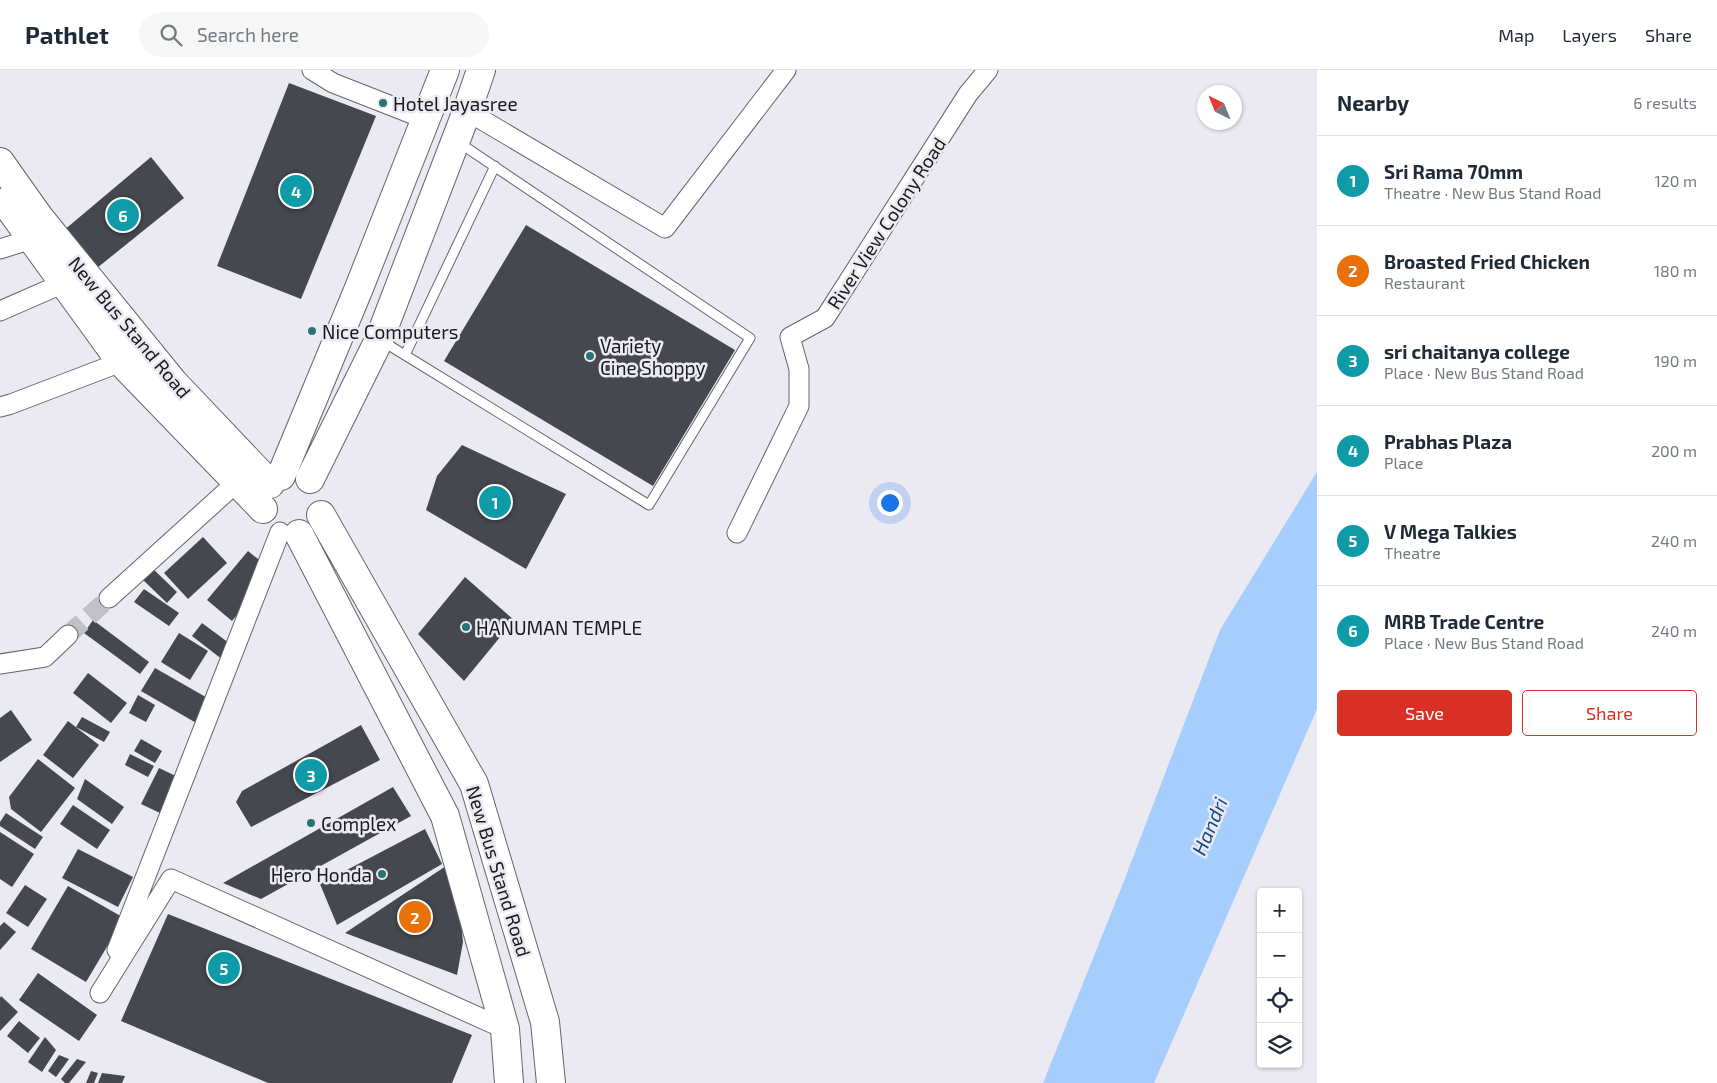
<!DOCTYPE html>
<html lang="en">
<head>
<meta charset="utf-8">
<style>
	body { margin:0; font-family:"Exo 2",sans-serif; background:#f6f6f7; color:#1f2937 }
	.controls { position:absolute; right:15px; bottom:15px; display:grid; overflow:hidden; border-radius:5px; box-shadow:0 1px 4px #0004 }
	.controls button { width:45px; height:45px; display:grid; place-items:center; padding:0; border:0; border-bottom:1px solid #e0e1e3; background:#fff; color:#1f2937; font:25px sans-serif }
	.compass { position:absolute; left:1197px; top:15px; width:45px; height:45px; border-radius:50%; background:#fff; box-shadow:0 1px 4px #0004; rotate:317deg }
	.you { position:absolute; left:889px; top:432px; width:18px; height:18px; margin:-12px; border:4px solid #fff; border-radius:50%; background:#1a73e8; box-shadow:0 0 0 8px #1a73e833 }
	.badge { display:grid; place-items:center; width:32px; height:32px; border-radius:50%; background:#d93025; color:#fff; font-size:16px; font-weight:700 }
	.pin { position:absolute; translate:-50% -50%; border:2px solid #fff; box-shadow:0 1px 5px #0006 }
	.list { margin:0; padding:0; list-style:none }
	h2 { display:flex; justify-content:space-between; align-items:center; height:65px; margin:0; padding:0 20px; font-size:21px }
	h2 small { font-size:16px; font-weight:400; color:#747a83 }
	.list li { display:grid; grid-template-columns:32px 1fr auto; gap:15px; align-items:center; box-sizing:border-box; height:90px; padding:0 20px; border-top:1px solid #e0e1e3 }
	.list b { display:block; font-size:19px; white-space:nowrap }
	.list p { margin:0; font-size:16px; white-space:nowrap; color:#747a83 }
	.list em { font-size:16px; font-style:normal; color:#747a83 }
	.actions { display:flex; gap:10px; padding:15px 20px }
	.actions a { flex:1; padding:11px 0; border:1px solid #d93025; border-radius:5px; text-align:center; font-size:18px; color:#d93025 }
	.actions .main { background:#d93025; color:#fff }
	.icon { flex:none; width:28px; height:28px; fill:none; stroke:currentColor; stroke-width:2; stroke-linecap:round; stroke-linejoin:round }
	.map { position:relative; flex:none; width:1317px; height:1013px; overflow:hidden }
	header { display:flex; align-items:center; gap:30px; box-sizing:border-box; height:70px; padding:0 25px; background:#fff; border-bottom:1px solid #e0e1e3 }
	header strong { font-size:24px }
	nav { display:flex; gap:28px; margin-inline-start:auto; font-size:18px }
	.search { width:350px; height:45px; background:#f6f6f7; display:flex; align-items:center; gap:12px; box-sizing:border-box; padding:0 18px; border-radius:28px; color:#747a83; font-size:19px }
	main { display:flex }
	aside { flex:1; background:#fff }
	.map>svg:first-child { display:block }
	.water { fill:#a5cdfd }
	.building { fill:#46484f }
	.lines { fill:none; stroke-linecap:round; stroke-linejoin:round }
	.street-tunnel { stroke:#c1c0c7; stroke-width:19; stroke-dasharray:19 9; stroke-linecap:butt }
	.lane-casing { stroke:#65646b; stroke-width:11 }
	.street-casing { stroke:#65646b; stroke-width:21 }
	.primary-casing { stroke:#65646b; stroke-width:30 }
	.lane { stroke:#fff; stroke-width:9 }
	.street { stroke:#fff; stroke-width:19 }
	.primary { stroke:#fff; stroke-width:28 }
	.poi-dot { fill:#287373; stroke:#ebe9f2; stroke-width:2 }
	.labels { text-anchor:middle; dominant-baseline:central; stroke-width:5; stroke-linejoin:round; paint-order:stroke }
	.poi-label { font-size:19px; fill:#1a1a1d; stroke:#ebe9f2; text-anchor:start }
	.street-label { font-size:19px; fill:#1a1a1d; stroke:#ebe9f2 }
	.water-label { font-size:20px; font-style:italic; fill:#164b84; stroke:#ebe9f2 }
</style>
</head>
<body>
<header>
<strong>Pathlet</strong>
<div class="search"><svg class="icon" aria-label="search" viewBox="0 0 24 24"><circle cx="10" cy="10" r="6"/><path d="M15 15l6 6"/></svg>Search here</div>
<nav><a>Map</a><a>Layers</a><a>Share</a></nav>
</header>
<main>
<div class="map">
<svg width="1317" height="1013" viewBox="0 0 1317 1013">
	<rect width="100%" height="100%" fill="#ebe9f2"/>
	<path class="water" d="M1317,402V639L1154,1013H1043L1122,816L1220,560Z"/>
	<path class="building" d="M289,13L376,46L301,229L217,196Z
		M151,87L184,128L92,202L63,161Z
		M526,155L735,280L653,416L444,291Z
		M462,375L566,424L526,499L426,440L437,406Z
		M203,467L227,493L188,529L164,503Z
		M248,481L273,501L232,551L207,530Z
		M150,496L177,522L167,533L140,507Z
		M465,507L514,550L464,611L418,564Z
		M144,519L179,543L169,556L134,532Z
		M93,550L149,592L140,604L84,563Z
		M202,553L233,576L223,590L192,566Z
		M179,563L208,581L190,610L161,592Z
		M155,598L211,630L198,654L141,621Z
		M88,603L127,633L111,653L73,623Z
		M138,625L155,635L146,652L129,643Z
		M11,640L32,670L0,692V648Z
		M82,647L110,662L104,672L76,657Z
		M68,651L99,675L73,708L43,685Z
		M361,655L380,690L251,757L236,732L242,721Z
		M141,669L162,681L155,693L134,681Z
		M130,684L154,696L148,707L125,695Z
		M38,689L75,718L41,762L11,739L9,727Z
		M159,698L178,707L160,743L141,734Z
		M85,709L124,737L112,754L77,729Z
		M393,717L411,746L261,829L223,813Z
		M73,735L110,760L97,779L60,754Z
		M6,743L43,767L35,779L0,756V752Z
		M425,759L442,794L337,855L320,814Z
		M0,762L34,784L12,817L0,809Z
		M78,779L133,807L118,837L62,808Z
		M446,796L459,831L463,872L457,905L345,863Z
		M25,815L47,829L28,857L6,843Z
		M68,816L124,848L86,912L31,879Z
		M168,844L472,965L452,1013H268L121,951Z
		M4,852L16,862L0,880V856Z
		M38,903L97,945L79,971L19,930Z
		M1,926L18,942L0,961V928Z
		M19,951L40,968L28,983L7,966Z
		M45,967L56,980L42,1002L28,992Z
		M59,985L69,989L56,1007L48,1001Z
		M77,989L86,992L69,1013H65L61,1009Z
		M91,1001L98,1003L94,1013H86Z
		M102,1003L125,1006L122,1013H98Z"/>
	<g class="lines">
		<path class="street-tunnel" d="M68,565L109,528"/>
		<defs>
			<path id="lane" d="M382,271L649,435L750,268L458,72
				M405,285L495,96"/>
			<path id="street" d="M312,0L333,13L425,49
				M467,41L665,158L786,0
				M0,179L32,169
				M0,241L64,213
				M0,337L11,334L121,292
				M737,463L799,336V299L790,267L825,248L968,24L988,0
				M109,528L237,412
				M0,594L45,587L68,565
				M117,880L280,462
				M100,923L171,809L505,959"/>
			<path id="primary" d="M0,92L39,147L174,313L270,414
				M5,132L121,292L263,439
				M281,406L359,218L445,0
				M310,409L379,270L467,41L481,0
				M321,445L474,714L545,952L551,1013
				M299,464L445,746L505,959L509,1013"/>
		</defs>
		<use href="#lane" class="lane-casing"/>
		<use href="#street" class="street-casing"/>
		<use href="#primary" class="primary-casing"/>
		<use href="#lane" class="lane"/>
		<use href="#street" class="street"/>
		<use href="#primary" class="primary"/>
	</g>
	<g class="poi-dot">
		<circle cx="383" cy="33" r="5"/>
		<circle cx="312" cy="261" r="5"/>
		<circle cx="590" cy="286" r="5"/>
		<circle cx="466" cy="557" r="5"/>
		<circle cx="311" cy="753" r="5"/>
		<circle cx="382" cy="804" r="5"/>
	</g>
	<g class="labels">
		<g class="poi-label">
			<text x="393" y="33">Hotel Jayasree</text>
			<text x="322" y="261">Nice Computers</text>
			<text x="600" y="275">Variety<tspan x="600" dy="22">Cine Shoppy</tspan></text>
			<text x="476" y="557">HANUMAN TEMPLE</text>
			<text x="321" y="753">Complex</text>
			<text x="372" y="804" text-anchor="end">Hero Honda</text>
		</g>
		<g class="street-label">
			<text transform="translate(886 153) rotate(-57)">River View Colony Road</text>
			<text transform="translate(130 257) rotate(50)">New Bus Stand Road</text>
			<text transform="translate(499 801) rotate(73)">New Bus Stand Road</text>
		</g>
		<g class="water-label">
			<text transform="translate(1209 756) rotate(-67)">Handri</text>
		</g>
	</g>
</svg>
<div class="controls">
<button>+</button>
<button>−</button>
<button><svg class="icon" aria-label="locate" viewBox="0 0 24 24"><circle cx="12" cy="12" r="6"/><path d="M12 2v4M12 18v4M2 12h4M18 12h4"/></svg></button>
<button><svg class="icon" aria-label="layers" viewBox="0 0 24 24"><path d="M12 4l9 5-9 5-9-5zM3 14l9 5 9-5"/></svg></button>
</div>
<svg class="compass" viewBox="-18 -18 36 36"><path d="M0-13l5 13h-10z" fill="#e53935"/><path d="M0 13l5-13h-10z" fill="#747a83"/></svg>
<div class="you"></div>
<div class="pin badge" style="left:495px;top:432px;background:#0f9aa8">1</div>
<div class="pin badge" style="left:415px;top:847px;background:#e8710a">2</div>
<div class="pin badge" style="left:311px;top:705px;background:#0f9aa8">3</div>
<div class="pin badge" style="left:296px;top:121px;background:#0f9aa8">4</div>
<div class="pin badge" style="left:224px;top:898px;background:#0f9aa8">5</div>
<div class="pin badge" style="left:123px;top:145px;background:#0f9aa8">6</div>
</div>
<aside>
<h2>Nearby<small>6 results</small></h2>
<ul class="list">
<li><span class="badge" style="background:#0f9aa8">1</span><div><b>Sri Rama 70mm</b><p>Theatre · New Bus Stand Road</p></div><em>120 m</em></li>
<li><span class="badge" style="background:#e8710a">2</span><div><b>Broasted Fried Chicken</b><p>Restaurant</p></div><em>180 m</em></li>
<li><span class="badge" style="background:#0f9aa8">3</span><div><b>sri chaitanya college</b><p>Place · New Bus Stand Road</p></div><em>190 m</em></li>
<li><span class="badge" style="background:#0f9aa8">4</span><div><b>Prabhas Plaza</b><p>Place</p></div><em>200 m</em></li>
<li><span class="badge" style="background:#0f9aa8">5</span><div><b>V Mega Talkies</b><p>Theatre</p></div><em>240 m</em></li>
<li><span class="badge" style="background:#0f9aa8">6</span><div><b>MRB Trade Centre</b><p>Place · New Bus Stand Road</p></div><em>240 m</em></li>
</ul>
<div class="actions"><a class="main">Save</a><a>Share</a></div>
</aside>
</main>
</body>
</html>
